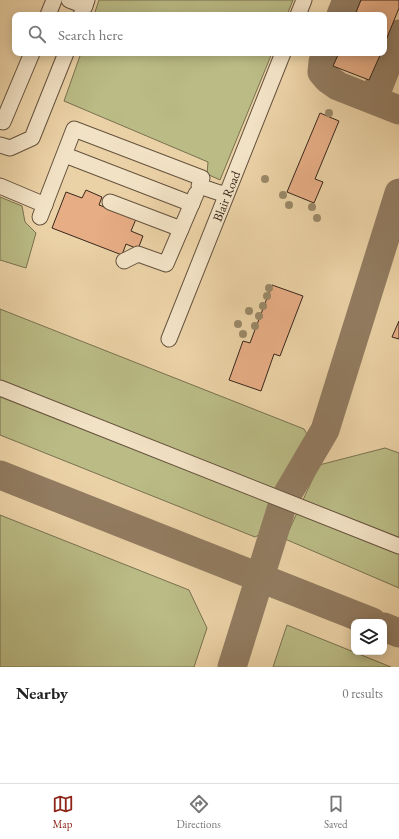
<!DOCTYPE html>
<html lang="en">
<head>
<meta charset="utf-8">
<style>
	body { margin:0; font-family:"EB Garamond",serif; background:#f2f2f2; color:#222 }
	.controls { position:absolute; right:12px; bottom:12px; display:grid; overflow:hidden; border-radius:8px; box-shadow:0 2px 10px #0003 }
	.controls button { width:36px; height:36px; display:grid; place-items:center; padding:0; border:0; border-bottom:1px solid #e0e0e0; background:#fff; color:#222; font:20px sans-serif }
	.list { margin:0; padding:0; list-style:none }
	h2 { display:flex; justify-content:space-between; align-items:center; height:52px; margin:0; padding:0 16px; font-size:17px }
	h2 small { font-size:13px; font-weight:400; color:#767676 }
	.icon { flex:none; width:22px; height:22px; fill:none; stroke:currentColor; stroke-width:2; stroke-linecap:round; stroke-linejoin:round }
	.map { position:relative; flex:none; width:399px; height:667px; overflow:hidden }
	.search { position:absolute; background:#fff; box-shadow:0 2px 10px #0003; left:12px; right:12px; top:12px; height:44px; display:flex; align-items:center; gap:10px; box-sizing:border-box; padding:0 14px; border-radius:8px; color:#767676; font-size:15px }
	.sheet { height:116px; background:#fff }
	nav { display:flex; justify-content:space-around; align-items:center; box-sizing:border-box; height:56px; border-top:1px solid #e0e0e0; background:#fff; font-size:11px; color:#767676 }
	nav a { display:grid; justify-items:center; gap:2px }
	nav .on { color:#8f2418 }
	.map>svg:first-child { display:block }
	.green { fill:#babb85; stroke:#797150 }
	.lines { fill:none; stroke-linecap:round; stroke-linejoin:round }
	.taxiway { stroke:#927c61; stroke-width:29 }
	.building { fill:#e7ad85; stroke:#38271c }
	.minor-casing { stroke:#65523e; stroke-width:17 }
	.minor { stroke:#f2e2c5; stroke-width:15 }
	.tree { fill:#9a8868 }
	.labels { text-anchor:middle; dominant-baseline:central; stroke-width:3; stroke-linejoin:round; paint-order:stroke }
	.street-label { font-size:13px; fill:#38271c; stroke:#f2e2c5 }
</style>
</head>
<body>
<div class="map">
<svg width="399" height="667" viewBox="0 0 399 667">
	<rect width="100%" height="100%" fill="#ebd2a6"/>
	<filter id="stains"><feTurbulence type="fractalNoise" baseFrequency=".005" numOctaves="4"/><feColorMatrix values="0 0 0 0 .2 0 0 0 0 .09 0 0 0 0 .02 0 0 0 .5 -.17"/></filter>
	<radialGradient id="worn" r=".72"><stop offset=".6" stop-color="#630" stop-opacity="0"/><stop offset="1" stop-color="#630" stop-opacity=".3"/></radialGradient>
	<path class="green" d="M99,0H293L287,15H94Z
		M81,53H272L220,180L207,174L208,162L64,101Z
		M0,197L22,206L25,222L36,233L26,268L0,260Z
		M0,309L304,429L308,436L275,490L261,534L255,537L0,435Z
		M385,448L399,453V588L285,539L319,465Z
		M0,515L189,590L207,628L194,667H0Z
		M287,625L391,667H273Z"/>
	<g class="lines">
		<path class="taxiway" d="M341,15L347,0
			M327,53L323,62L322,72L328,79L338,86L399,110
			M381,103L376,94L378,88L399,34
			M0,475L372,622
			M384,627L399,633
			M232,667L284,500L325,430L399,193"/>
	</g>
	<path class="building" d="M361,0H399V8L384,45V15H355Z
		M339,53H381L369,80L333,66Z
		M320,113L339,121L315,179L323,182L314,203L287,192Z
		M86,190L102,197L99,205L136,219L131,231L143,236L138,249L126,244L122,255L52,228L66,192L82,198Z
		M272,285L303,296L280,356L274,354L261,391L229,380L243,341L250,343Z
		M399,321V339L392,337Z"/>
	<g class="lines">
		<defs>
			<g id="minor">
				<path d="M69,0L85,6"/>
				<path d="M48,15L54,0"/>
				<path d="M81,15L87,0"/>
				<path d="M298,15L304,0"/>
				<path d="M0,121L3,122L32,53"/>
				<path d="M0,145L10,148L32,138L66,53"/>
				<path d="M65,155L192,204"/>
				<path d="M0,186L45,205"/>
				<path d="M110,202L181,229"/>
				<path d="M40,217L74,129L202,178L199,186L226,195"/>
				<path d="M124,261L138,254L166,264L196,194"/>
				<path id="s1" d="M169,339L283,53"/>
				<path d="M0,388L399,546"/>
			</g>
		</defs>
		<use href="#minor" class="minor-casing"/>
		<use href="#minor" class="minor"/>
	</g>
	<g class="tree">
		<circle cx="329" cy="113" r="4"/>
		<circle cx="265" cy="179" r="4"/>
		<circle cx="283" cy="195" r="4"/>
		<circle cx="289" cy="205" r="4"/>
		<circle cx="312" cy="207" r="4"/>
		<circle cx="317" cy="218" r="4"/>
		<circle cx="269" cy="288" r="4"/>
		<circle cx="267" cy="296" r="4"/>
		<circle cx="263" cy="306" r="4"/>
		<circle cx="249" cy="311" r="4"/>
		<circle cx="259" cy="316" r="4"/>
		<circle cx="238" cy="324" r="4"/>
		<circle cx="255" cy="326" r="4"/>
		<circle cx="243" cy="334" r="4"/>
	</g>
	<g class="labels">
		<g class="street-label">
			<text stroke="none"><textPath href="#s1" startOffset="154">Blair Road</textPath></text>
		</g>
	</g>
	<rect width="100%" height="100%" filter="url(#stains)"/>
	<rect width="100%" height="100%" fill="url(#worn)"/>
</svg>
<div class="controls">
<button><svg class="icon" aria-label="layers" viewBox="0 0 24 24"><path d="M12 4l9 5-9 5-9-5zM3 14l9 5 9-5"/></svg></button>
</div>
<div class="search"><svg class="icon" aria-label="search" viewBox="0 0 24 24"><circle cx="10" cy="10" r="6"/><path d="M15 15l6 6"/></svg>Search here</div>
</div>
<section class="sheet">
<h2>Nearby<small>0 results</small></h2>
<ul class="list">
</ul>
</section>
<nav>
<a class="on"><svg class="icon" aria-label="map" viewBox="0 0 24 24"><path d="M3 6l6-2 6 2 6-2v14l-6 2-6-2-6 2zM9 4v14M15 6v14"/></svg>Map</a>
<a><svg class="icon" aria-label="directions" viewBox="0 0 24 24"><path d="M12 3l9 9-9 9-9-9zM9 14v-3h6M13 9l2 2-2 2"/></svg>Directions</a>
<a><svg class="icon" aria-label="saved" viewBox="0 0 24 24"><path d="M7 4h10v16l-5-4-5 4z"/></svg>Saved</a>
</nav>
</body>
</html>
